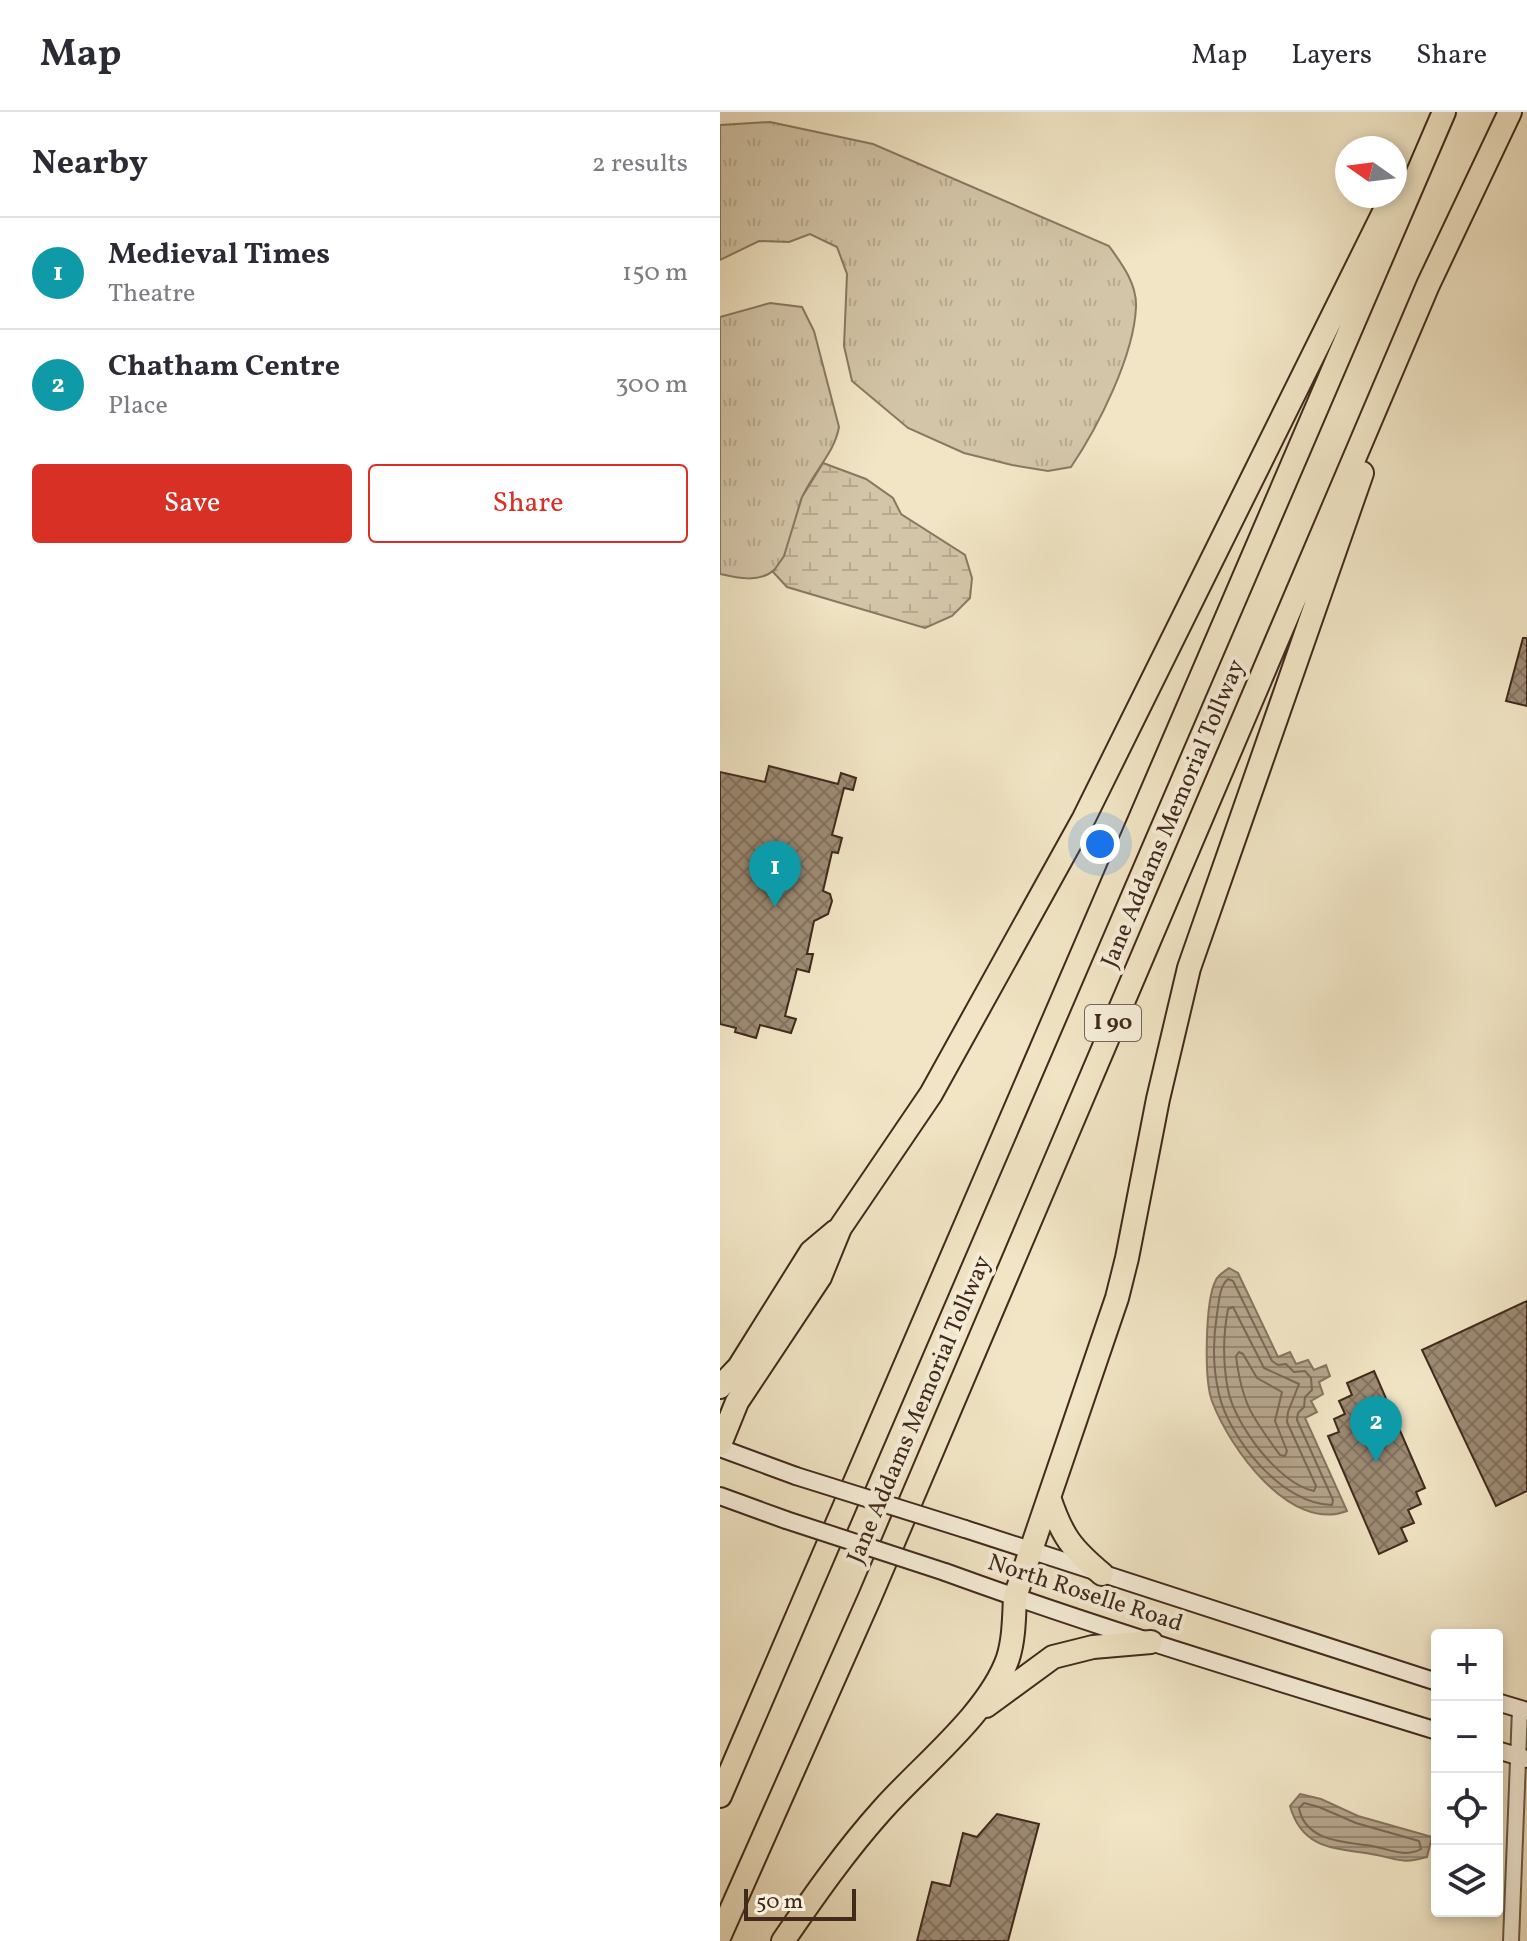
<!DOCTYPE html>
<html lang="en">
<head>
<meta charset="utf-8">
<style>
	body { margin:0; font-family:Vollkorn,serif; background:#f7f7f7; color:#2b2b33 }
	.controls { position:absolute; right:24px; bottom:24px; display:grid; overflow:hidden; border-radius:8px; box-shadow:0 4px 12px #0003 }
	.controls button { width:72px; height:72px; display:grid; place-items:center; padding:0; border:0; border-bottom:2px solid #e1e1e2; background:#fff; color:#2b2b33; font:40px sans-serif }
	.compass { position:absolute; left:615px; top:24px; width:72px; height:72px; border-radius:50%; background:#fff; box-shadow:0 4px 12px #0003; rotate:284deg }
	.scale { position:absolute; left:24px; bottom:20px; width:112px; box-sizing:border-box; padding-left:8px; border:4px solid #412a1c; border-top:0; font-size:22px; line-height:28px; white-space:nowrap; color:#412a1c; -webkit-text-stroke:6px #f6eed9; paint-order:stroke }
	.you { position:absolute; left:380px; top:732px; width:28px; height:28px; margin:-20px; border:6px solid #fff; border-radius:50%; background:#1a73e8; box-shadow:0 0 0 12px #1a73e833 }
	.badge { display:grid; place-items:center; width:52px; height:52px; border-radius:50%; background:#d93025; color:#fff; font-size:26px; font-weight:700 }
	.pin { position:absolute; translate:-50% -66px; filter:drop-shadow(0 2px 4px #0008) }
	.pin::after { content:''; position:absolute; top:42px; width:28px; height:24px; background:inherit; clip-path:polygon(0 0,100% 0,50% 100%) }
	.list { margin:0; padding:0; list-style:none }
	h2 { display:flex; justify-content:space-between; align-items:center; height:104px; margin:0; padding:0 32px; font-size:34px }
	h2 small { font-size:26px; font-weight:400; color:#7c7c81 }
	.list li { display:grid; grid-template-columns:52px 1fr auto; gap:24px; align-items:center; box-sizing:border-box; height:112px; padding:0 32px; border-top:2px solid #e1e1e2 }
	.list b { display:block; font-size:30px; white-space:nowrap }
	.list p { margin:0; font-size:26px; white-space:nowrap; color:#7c7c81 }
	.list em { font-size:26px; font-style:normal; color:#7c7c81 }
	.actions { display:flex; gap:16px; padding:24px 32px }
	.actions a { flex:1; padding:18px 0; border:2px solid #d93025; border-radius:8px; text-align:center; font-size:28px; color:#d93025 }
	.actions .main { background:#d93025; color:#fff }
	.icon { flex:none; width:44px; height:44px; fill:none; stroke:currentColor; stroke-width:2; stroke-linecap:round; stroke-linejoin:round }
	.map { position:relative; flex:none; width:807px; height:1829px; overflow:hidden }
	header { display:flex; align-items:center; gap:48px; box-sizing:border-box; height:112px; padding:0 40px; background:#fff; border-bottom:2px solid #e1e1e2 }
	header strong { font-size:38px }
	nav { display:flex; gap:44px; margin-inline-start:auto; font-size:28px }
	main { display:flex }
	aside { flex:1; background:#fff }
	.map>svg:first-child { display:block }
	.grass { fill:url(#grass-tufts); stroke:#8a7862; stroke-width:2 }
	.wetland { fill:url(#wetland-marsh); stroke:#8a7862; stroke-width:2 }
	.water { fill:url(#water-rules); stroke:#87745f; stroke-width:2 }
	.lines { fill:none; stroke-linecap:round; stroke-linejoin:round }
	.shore { stroke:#7b6854; stroke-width:2 }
	.building { fill:url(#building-cross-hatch); stroke:#412a1c; stroke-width:2 }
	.tertiary-casing { stroke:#6d5946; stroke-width:18 }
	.secondary-casing { stroke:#412a1c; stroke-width:20 }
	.motorway-casing { stroke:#412a1c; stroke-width:26 }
	.tertiary { stroke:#f6eed9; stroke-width:14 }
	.secondary { stroke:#f6eed9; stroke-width:16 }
	.motorway { stroke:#f1e5c5; stroke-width:22 }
	.secondary-bridge-casing { stroke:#412a1c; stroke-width:20; stroke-linecap:butt }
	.secondary-bridge { stroke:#f6eed9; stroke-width:16 }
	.labels { text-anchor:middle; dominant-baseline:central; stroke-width:8; stroke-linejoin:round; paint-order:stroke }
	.shield { fill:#f6eed9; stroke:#776555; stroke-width:2 }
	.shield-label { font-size:22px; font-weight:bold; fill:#412a1c }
	.street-label { font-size:24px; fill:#412a1c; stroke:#f6eed9 }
</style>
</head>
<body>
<header>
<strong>Map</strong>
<nav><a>Map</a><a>Layers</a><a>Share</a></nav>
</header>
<main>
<aside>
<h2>Nearby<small>2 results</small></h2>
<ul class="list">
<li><span class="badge" style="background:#0f9aa8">1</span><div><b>Medieval Times</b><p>Theatre</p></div><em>150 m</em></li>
<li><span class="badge" style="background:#0f9aa8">2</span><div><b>Chatham Centre</b><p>Place</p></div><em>300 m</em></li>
</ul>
<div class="actions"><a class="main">Save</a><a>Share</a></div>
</aside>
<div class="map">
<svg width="807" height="1829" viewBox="0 0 807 1829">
	<defs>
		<pattern id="grass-tufts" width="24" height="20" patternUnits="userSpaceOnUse" patternTransform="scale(2)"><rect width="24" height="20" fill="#d3c5a8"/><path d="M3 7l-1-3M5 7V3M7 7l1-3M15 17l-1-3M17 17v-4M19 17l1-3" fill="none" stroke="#b6a990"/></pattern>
		<pattern id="wetland-marsh" width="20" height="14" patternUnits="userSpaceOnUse" patternTransform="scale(2)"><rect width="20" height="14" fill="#d3c5a8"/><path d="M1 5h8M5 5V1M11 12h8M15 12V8" fill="none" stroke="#b6a990"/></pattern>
		<pattern id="water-rules" width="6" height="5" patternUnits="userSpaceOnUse" patternTransform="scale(2)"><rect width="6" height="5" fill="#b5a58c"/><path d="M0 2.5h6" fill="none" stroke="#958772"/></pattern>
		<pattern id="building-cross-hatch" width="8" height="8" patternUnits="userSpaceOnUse" patternTransform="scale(2)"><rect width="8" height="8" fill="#9d8b74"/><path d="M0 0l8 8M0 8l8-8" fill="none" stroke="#82725e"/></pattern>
	</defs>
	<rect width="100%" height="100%" fill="#f1e5c5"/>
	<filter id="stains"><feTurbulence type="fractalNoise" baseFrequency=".0025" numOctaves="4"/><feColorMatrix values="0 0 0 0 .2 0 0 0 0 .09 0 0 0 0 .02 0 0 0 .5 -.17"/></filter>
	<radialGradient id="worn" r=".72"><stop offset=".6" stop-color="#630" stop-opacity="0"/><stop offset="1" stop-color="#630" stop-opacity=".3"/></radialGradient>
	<path class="grass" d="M50,10L153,32L389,134C402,152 417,172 416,195C414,244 378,315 351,355L328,359L292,353L244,341L188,316L132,269L124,234L127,162L117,135L90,122L69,130L39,129L0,148V13Z
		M50,191L82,195L94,219L119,315C114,343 91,362 81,388C74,409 72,443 54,458C40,471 17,466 0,462V205Z"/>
	<path class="wetland" d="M103,351L146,367L173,386L181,402L245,443L252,466L250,486L232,504L205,516L67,475L53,460L64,444L82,385Z"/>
	<path class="water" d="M509,1156L518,1161L558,1245L570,1240L576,1252L588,1248L594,1258L606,1253L610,1264L599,1270L603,1282L591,1289L597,1300L585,1306L627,1399C570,1421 509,1335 492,1289C484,1267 485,1188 496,1168C498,1163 505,1159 509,1156Z
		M580,1682L601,1687L638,1704L712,1725L707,1745C680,1753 677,1746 651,1742C614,1736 582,1737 570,1694Z"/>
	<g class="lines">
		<path class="shore" d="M508,1167L513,1169L552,1249L558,1253L566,1252L574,1260L585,1259L591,1266L592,1278L585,1285L584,1295L578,1301L577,1308L613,1388L612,1393C563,1393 509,1327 499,1282C493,1257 493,1227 497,1202C499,1190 499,1175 508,1167Z
			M513,1195L544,1256L579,1272L568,1300L567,1310L596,1374L594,1379C559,1372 515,1313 508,1278C503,1252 503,1223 508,1197Z
			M519,1240L523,1242L537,1266L562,1280L555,1309L567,1339L565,1344L560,1343C532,1305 522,1292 516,1244Z
			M584,1691L599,1695L636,1711L699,1729L701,1737C685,1746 669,1737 652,1734C626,1730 585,1730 579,1696Z"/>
	</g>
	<path class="building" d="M803,526H807V594L786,589Z
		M49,654L118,672L121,661L136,666L133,678L124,676L112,723L122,726L118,741L112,740L103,779L110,782L112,789L108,802L94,809L87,842H93L89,860L77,857L65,904L76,907L71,921L40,913L36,926L15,920L16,916L0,912V660L45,670Z
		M807,1189V1379L776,1394L702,1238Z
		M654,1259L705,1376L696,1380L701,1392L688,1398L694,1411L681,1416L687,1429L659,1442L608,1324L619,1320L614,1307L625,1302L619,1289L632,1283L627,1271Z
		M277,1702L319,1712L288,1829H197L212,1770L230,1774L243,1721L257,1725Z"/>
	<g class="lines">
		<defs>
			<path id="tertiary" d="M791,1829L800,1597"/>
			<path id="secondary" d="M0,1336L76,1364
				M0,1384L66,1408
				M245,1417L717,1570
				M225,1460C387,1519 552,1568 717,1619
				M777,1590L807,1599
				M777,1638L807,1647"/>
			<path id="motorway" d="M0,1275L19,1255L91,1140L116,1119
				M0,1332L17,1290L100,1165L120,1116L211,982L364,706L672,84
				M329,1385C342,1424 351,1436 382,1462
				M266,1594L333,1545L373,1535L431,1530
				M0,1684L724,0
				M0,1823L150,1485L708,173L790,0
				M63,1829C94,1784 126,1738 163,1697C201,1654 269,1601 288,1546C294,1527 294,1506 295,1485L397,1186L407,1146L438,987L469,856L642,361"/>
		</defs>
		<use href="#tertiary" class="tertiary-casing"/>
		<use href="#secondary" class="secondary-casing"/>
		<use href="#motorway" class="motorway-casing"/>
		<use href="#tertiary" class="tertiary"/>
		<use href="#secondary" class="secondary"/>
		<use href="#motorway" class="motorway"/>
		<defs>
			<path id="secondary-bridge" d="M76,1364L245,1417
				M66,1408L225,1460"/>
		</defs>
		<use href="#secondary-bridge" class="secondary-bridge-casing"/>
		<use href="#secondary-bridge" class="secondary-bridge"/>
	</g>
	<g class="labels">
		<rect class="shield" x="365" y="893" width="56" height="36" rx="6"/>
		<g class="shield-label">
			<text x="393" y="911">I 90</text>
		</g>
		<g class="street-label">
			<text transform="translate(454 702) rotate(-67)">Jane Addams Memorial Tollway</text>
			<text transform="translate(200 1298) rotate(-67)">Jane Addams Memorial Tollway</text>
			<text transform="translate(365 1482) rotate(18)">North Roselle Road</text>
		</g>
	</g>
	<rect width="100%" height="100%" filter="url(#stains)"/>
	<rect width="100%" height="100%" fill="url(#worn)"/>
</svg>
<div class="controls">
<button>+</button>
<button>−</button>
<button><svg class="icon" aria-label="locate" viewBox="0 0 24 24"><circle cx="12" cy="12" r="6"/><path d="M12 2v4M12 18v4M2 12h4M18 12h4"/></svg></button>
<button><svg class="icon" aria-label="layers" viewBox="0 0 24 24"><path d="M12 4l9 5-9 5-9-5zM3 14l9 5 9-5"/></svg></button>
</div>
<svg class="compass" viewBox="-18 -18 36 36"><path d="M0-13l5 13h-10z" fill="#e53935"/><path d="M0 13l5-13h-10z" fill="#7c7c81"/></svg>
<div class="scale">50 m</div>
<div class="you"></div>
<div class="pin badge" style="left:55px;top:795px;background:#0f9aa8">1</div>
<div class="pin badge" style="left:656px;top:1350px;background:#0f9aa8">2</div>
</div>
</main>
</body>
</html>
